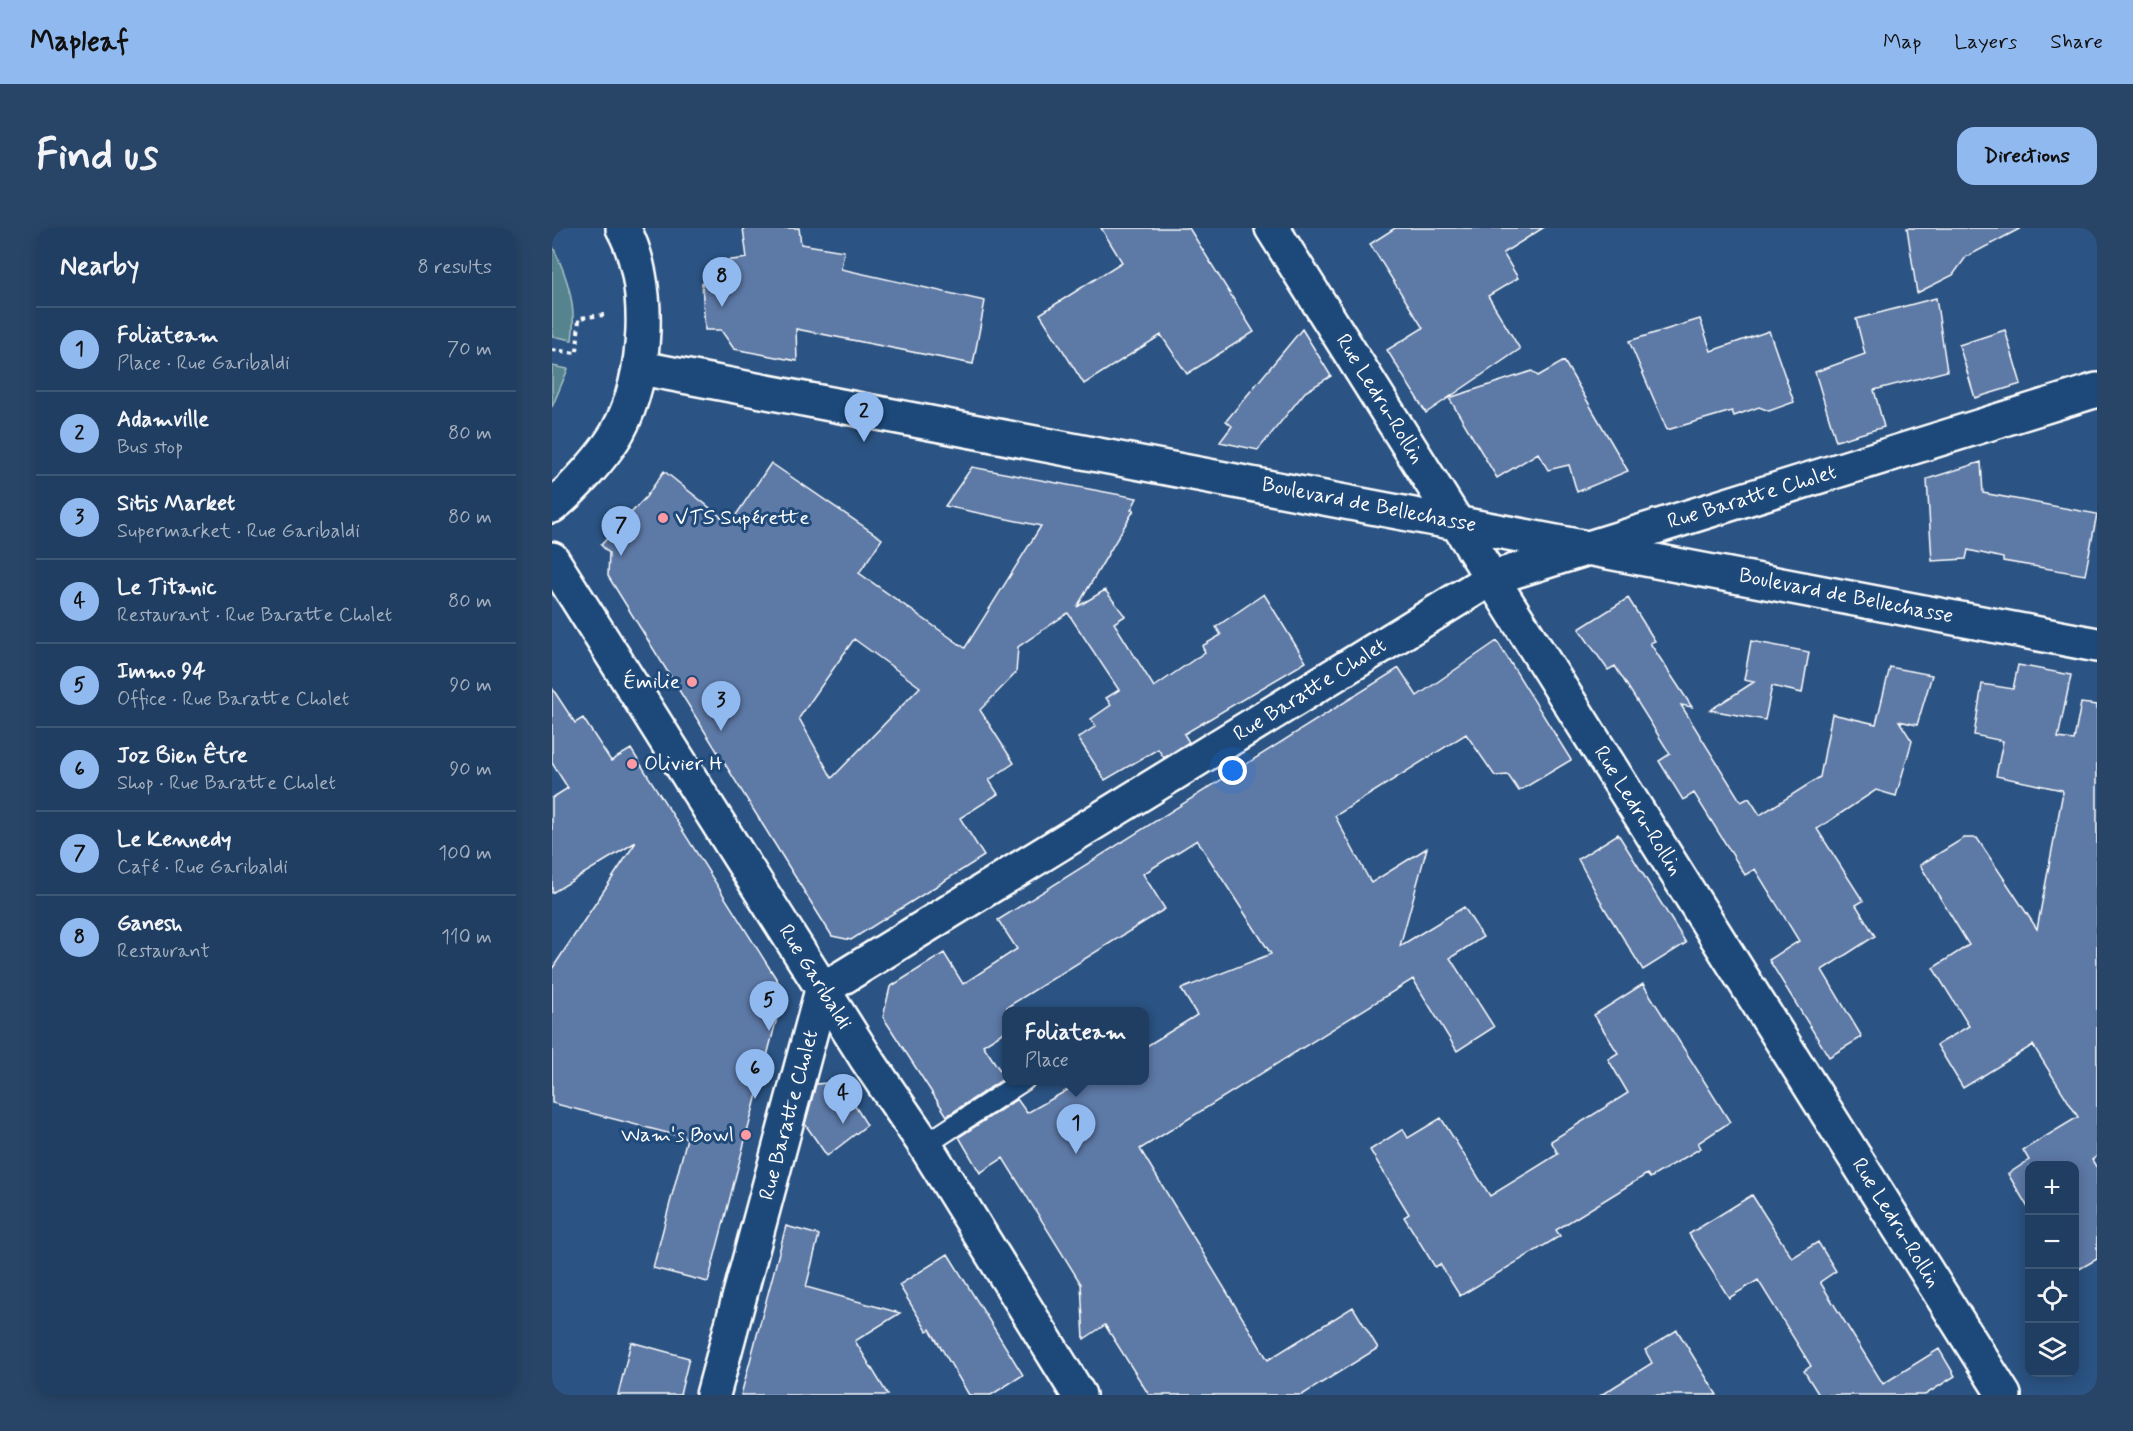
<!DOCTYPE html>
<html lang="en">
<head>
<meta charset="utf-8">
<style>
	body { margin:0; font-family:Mynerve,sans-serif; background:#284568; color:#f1f3f6 }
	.controls { position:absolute; right:18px; bottom:18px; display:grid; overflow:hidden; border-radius:12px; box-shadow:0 3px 15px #0003 }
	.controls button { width:54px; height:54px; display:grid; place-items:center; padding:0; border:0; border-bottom:2px solid #3d5777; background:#203e62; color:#f1f3f6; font:30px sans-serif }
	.you { position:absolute; left:681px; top:543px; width:21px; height:21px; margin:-15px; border:4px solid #fff; border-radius:50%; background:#1a73e8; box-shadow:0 0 0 9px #1a73e833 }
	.badge { display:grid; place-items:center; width:39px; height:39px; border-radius:50%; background:#90b9f0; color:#111; font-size:20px; font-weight:700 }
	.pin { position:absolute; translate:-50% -50px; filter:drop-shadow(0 2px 3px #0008) }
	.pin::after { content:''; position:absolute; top:32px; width:21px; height:18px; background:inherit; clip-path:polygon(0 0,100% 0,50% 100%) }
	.popup { position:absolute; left:450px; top:779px; width:147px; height:78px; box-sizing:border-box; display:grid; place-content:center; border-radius:12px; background:#203e62; filter:drop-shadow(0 2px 4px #0005); font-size:20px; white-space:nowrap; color:#a2aebe }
	.popup b { font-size:22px; color:#f1f3f6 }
	.popup::after { content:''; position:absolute; left:50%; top:100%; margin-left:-12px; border:12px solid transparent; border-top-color:#203e62 }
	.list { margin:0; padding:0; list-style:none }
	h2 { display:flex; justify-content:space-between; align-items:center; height:78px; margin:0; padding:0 24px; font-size:26px }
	h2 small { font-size:20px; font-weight:400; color:#a2aebe }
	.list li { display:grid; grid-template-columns:39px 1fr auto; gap:18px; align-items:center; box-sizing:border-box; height:84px; padding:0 24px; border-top:2px solid #3d5777 }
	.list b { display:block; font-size:22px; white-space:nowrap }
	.list p { margin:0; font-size:20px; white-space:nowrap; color:#a2aebe }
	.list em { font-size:20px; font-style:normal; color:#a2aebe }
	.icon { flex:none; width:33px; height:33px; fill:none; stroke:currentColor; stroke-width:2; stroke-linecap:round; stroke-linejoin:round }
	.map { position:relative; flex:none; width:1545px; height:1167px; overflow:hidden; border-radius:18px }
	header { display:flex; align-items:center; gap:36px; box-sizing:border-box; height:84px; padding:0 30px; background:#90b9f0; color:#111 }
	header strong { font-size:28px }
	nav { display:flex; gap:33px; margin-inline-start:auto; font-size:21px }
	.intro { display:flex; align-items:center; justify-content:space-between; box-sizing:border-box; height:144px; padding:0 36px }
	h1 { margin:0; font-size:42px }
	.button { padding:15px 27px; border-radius:18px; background:#90b9f0; color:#111; font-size:21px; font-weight:700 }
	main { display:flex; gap:36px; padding:0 36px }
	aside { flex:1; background:#203e62; border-radius:18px; box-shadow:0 3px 15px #0003 }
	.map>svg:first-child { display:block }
	.grass { fill:#54838e; stroke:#aac1c6; stroke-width:1.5 }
	.building { fill:#5d79a6; stroke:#fff; stroke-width:1.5; fill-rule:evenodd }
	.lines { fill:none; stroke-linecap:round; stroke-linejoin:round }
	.lane-casing { stroke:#fff; stroke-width:24 }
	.street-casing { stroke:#fff; stroke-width:38 }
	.secondary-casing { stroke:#fff; stroke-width:38 }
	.path { stroke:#fff; stroke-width:4; stroke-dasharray:4.5 4.5; stroke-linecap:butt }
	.lane { stroke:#1f4a7a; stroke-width:20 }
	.street { stroke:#1f4a7a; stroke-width:33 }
	.secondary { stroke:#1f4a7a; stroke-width:33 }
	.poi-dot { fill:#ff9aa2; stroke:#1f4a7a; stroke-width:2 }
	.labels { text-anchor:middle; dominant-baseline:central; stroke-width:6; stroke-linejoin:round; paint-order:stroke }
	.street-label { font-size:21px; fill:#fff; stroke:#1f4a7a }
	.poi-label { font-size:21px; fill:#fff; stroke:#1f4a7a; text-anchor:start }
</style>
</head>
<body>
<header>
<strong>Mapleaf</strong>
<nav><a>Map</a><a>Layers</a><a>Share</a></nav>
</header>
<div class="intro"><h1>Find us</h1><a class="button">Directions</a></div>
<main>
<aside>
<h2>Nearby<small>8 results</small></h2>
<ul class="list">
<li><span class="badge">1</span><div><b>Foliateam</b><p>Place · Rue Garibaldi</p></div><em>70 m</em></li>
<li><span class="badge">2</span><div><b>Adamville</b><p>Bus stop</p></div><em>80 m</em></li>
<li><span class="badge">3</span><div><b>Sitis Market</b><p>Supermarket · Rue Garibaldi</p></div><em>80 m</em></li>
<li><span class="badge">4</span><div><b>Le Titanic</b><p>Restaurant · Rue Baratte Cholet</p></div><em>80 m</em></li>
<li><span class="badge">5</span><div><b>Immo 94</b><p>Office · Rue Baratte Cholet</p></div><em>90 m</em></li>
<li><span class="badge">6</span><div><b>Joz Bien Être</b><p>Shop · Rue Baratte Cholet</p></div><em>90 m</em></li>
<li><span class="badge">7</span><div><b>Le Kennedy</b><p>Café · Rue Garibaldi</p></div><em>100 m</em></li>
<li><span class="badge">8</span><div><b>Ganesh</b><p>Restaurant</p></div><em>110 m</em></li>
</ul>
</aside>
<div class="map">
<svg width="1545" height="1167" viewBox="0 0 1545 1167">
	<rect width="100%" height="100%" fill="#2b5383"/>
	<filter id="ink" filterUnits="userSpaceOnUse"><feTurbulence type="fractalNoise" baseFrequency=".0167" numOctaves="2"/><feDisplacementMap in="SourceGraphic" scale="12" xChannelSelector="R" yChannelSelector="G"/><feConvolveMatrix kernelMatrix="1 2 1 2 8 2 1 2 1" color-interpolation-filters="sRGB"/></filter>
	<g filter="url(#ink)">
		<path class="grass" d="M0,17C15,47 25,78 20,112L0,108Z
			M0,138L16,141L0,179Z"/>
		<path class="building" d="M191,0H247L249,16L292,23L289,41L433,73L421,136L244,101L245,133L182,121L169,102H153L150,55L168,53L165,34L195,30Z
			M549,0H637L702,104L635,146L609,107L532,156L488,86L570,34Z
			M843,0H991L951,25L966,50L936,68L968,121L874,185L835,122L871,100L818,16Z
			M1355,0H1469L1414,29L1401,47L1365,65Z
			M1384,70L1395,143L1322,162L1332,199L1284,213L1263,144L1313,126L1304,91Z
			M1148,91L1159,123L1217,103L1242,174L1217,183L1207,179L1182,188L1180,183L1115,202L1077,113Z
			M750,101L779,148L753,164L706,222L668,214L680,198L674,193Z
			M1453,102L1469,156L1423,170L1407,117Z
			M1012,133L1076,243L1025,264L1017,237L996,242L986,225L945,250L897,170L980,143L986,148Z
			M1429,234L1431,265L1545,286L1533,347L1451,333V330L1416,322L1414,331L1380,333L1375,251Z
			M219,235L330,311L307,345L413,420L489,298L393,278L420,239L585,270L579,282H582L525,379L553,362L573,388L562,395L602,459L653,424L650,418L669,407L664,399L712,366L754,434L632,506L637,514L612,530L606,521L553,552L526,510L544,498L539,491L559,477L554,470L567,462L516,385L466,419L464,445L428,482L462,535L437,552L446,566L408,590L432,628L299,712L280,708L56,348L57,325L49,317L94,269L112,243L178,296ZM302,411L368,459L280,550L247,490Z
			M1076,370L1103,413L1098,415L1140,479L1129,477L1189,574L1197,570L1208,587L1268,549L1280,486L1324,496L1338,439L1380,447L1365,497L1347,493L1360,513L1344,568L1324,562L1265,601L1311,673L1304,677L1323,708L1270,742L1310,809L1277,829L1217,732L1247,713L1203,641L1193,647L1142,565L1131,572L1107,533L1118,526L1063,438L1056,442L1027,401Z
			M945,413L1019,532L967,563L956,547L943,548L914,506L783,588L819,655L875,620L848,718L912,679L931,709L898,730L942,799L905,823L861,751L588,921L716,1132L801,1079L826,1120L750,1167H597L553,1097L532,1111L529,1056L451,930L428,945L407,909L465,871L475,885L533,852H593V819L645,787L629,761L719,726L645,612L591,646L613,681L455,779V802L431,817L453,850L395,888L331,789L338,759L392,725L411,756L465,721L446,692L847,440L865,468Z
			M1199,413L1257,424L1250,465L1220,458L1213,492L1158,482L1202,454L1192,452Z
			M1466,437L1519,447L1506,510L1522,512L1529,475L1545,477V928L1540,932L1545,940V1031L1522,1044V938H1478V983L1456,946L1477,932L1471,922L1526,889L1481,817L1411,860L1385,817L1417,798L1381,740L1417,717L1368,637L1412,610H1425L1485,701L1511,564L1510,562L1444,548L1451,513L1422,507L1430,456L1461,461Z
			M0,460L23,495L31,490L59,533L79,521L232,763L156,1054L101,1040L135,910L0,875V741L84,614L0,665V570L16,560L0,535Z
			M1066,606L1134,715L1091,742L1053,681L1026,631Z
			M1091,756L1178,894L1146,915L1149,920L1098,950L1095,946L1004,1002L1008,1008L908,1068L888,1036L883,1039L852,989L857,986L818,922L851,901L856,910L889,890L938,968L1006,926L999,913L1076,865L1056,831L1066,825L1042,787Z
			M288,854L315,897L275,928L253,896L264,856Z
			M1200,967L1240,1030L1266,1014L1284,1043L1268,1054L1331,1156L1387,1121L1403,1148L1373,1167H1267L1252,1143L1259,1138L1206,1052L1177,1070L1137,1006Z
			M234,998L267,1007L254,1059L348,1085L303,1113L336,1167H189Z
			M396,1026L471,1147L439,1167H417L378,1101L375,1103L347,1057Z
			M1125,1102L1165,1167H1049L1100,1135L1093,1122Z
			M79,1114L137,1130L128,1167H66Z"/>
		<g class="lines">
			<defs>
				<path id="lane" d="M373,917L472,852"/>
				<path id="street" d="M720,0L1452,1167
					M89,140L1545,417
					M161,1167L270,762L940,350L1545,162"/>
				<path id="secondary" d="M0,278C20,263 54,225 66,203C96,149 101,54 71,0
					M0,331L314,830L373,917L527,1167"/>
			</defs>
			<use href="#lane" class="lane-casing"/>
			<use href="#street" class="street-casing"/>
			<use href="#secondary" class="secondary-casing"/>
			<path class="path" d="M0,122L25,125L27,90L52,87"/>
			<use href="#lane" class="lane"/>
			<use href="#street" class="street"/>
			<use href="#secondary" class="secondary"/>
		</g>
	</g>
	<g class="poi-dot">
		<circle cx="111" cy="290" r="6"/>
		<circle cx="140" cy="454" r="6"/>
		<circle cx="80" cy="536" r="6"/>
		<circle cx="194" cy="907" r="6"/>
	</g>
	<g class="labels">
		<g class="street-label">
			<text transform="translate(828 171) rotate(58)">Rue Ledru-Rollin</text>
			<text transform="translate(1200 269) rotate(-17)">Rue Baratte Cholet</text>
			<text transform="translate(817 277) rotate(11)">Boulevard de Bellechasse</text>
			<text transform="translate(1294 368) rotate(11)">Boulevard de Bellechasse</text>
			<text transform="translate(758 462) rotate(-32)">Rue Baratte Cholet</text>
			<text transform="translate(1086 583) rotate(58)">Rue Ledru-Rollin</text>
			<text transform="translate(263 749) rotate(58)">Rue Garibaldi</text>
			<text transform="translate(237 887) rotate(-75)">Rue Baratte Cholet</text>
			<text transform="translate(1344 995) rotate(58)">Rue Ledru-Rollin</text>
		</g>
		<g class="poi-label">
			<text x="123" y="290">VTS Supérette</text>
			<text x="128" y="454" text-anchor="end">Émilie</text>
			<text x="92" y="536">Olivier H</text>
			<text x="182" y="907" text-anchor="end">Wam's Bowl</text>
		</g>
	</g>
</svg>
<div class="controls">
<button>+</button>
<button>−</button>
<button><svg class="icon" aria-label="locate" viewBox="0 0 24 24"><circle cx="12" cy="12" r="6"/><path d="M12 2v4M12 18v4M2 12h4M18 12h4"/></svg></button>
<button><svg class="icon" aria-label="layers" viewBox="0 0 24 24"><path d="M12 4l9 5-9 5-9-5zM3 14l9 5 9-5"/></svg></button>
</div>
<div class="you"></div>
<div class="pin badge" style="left:524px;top:926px">1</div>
<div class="popup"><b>Foliateam</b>Place</div>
<div class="pin badge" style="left:312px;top:214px">2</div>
<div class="pin badge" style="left:169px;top:503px">3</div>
<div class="pin badge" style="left:291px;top:896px">4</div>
<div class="pin badge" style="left:217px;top:803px">5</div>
<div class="pin badge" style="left:203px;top:871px">6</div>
<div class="pin badge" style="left:69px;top:328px">7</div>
<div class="pin badge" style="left:170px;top:79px">8</div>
</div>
</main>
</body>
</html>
